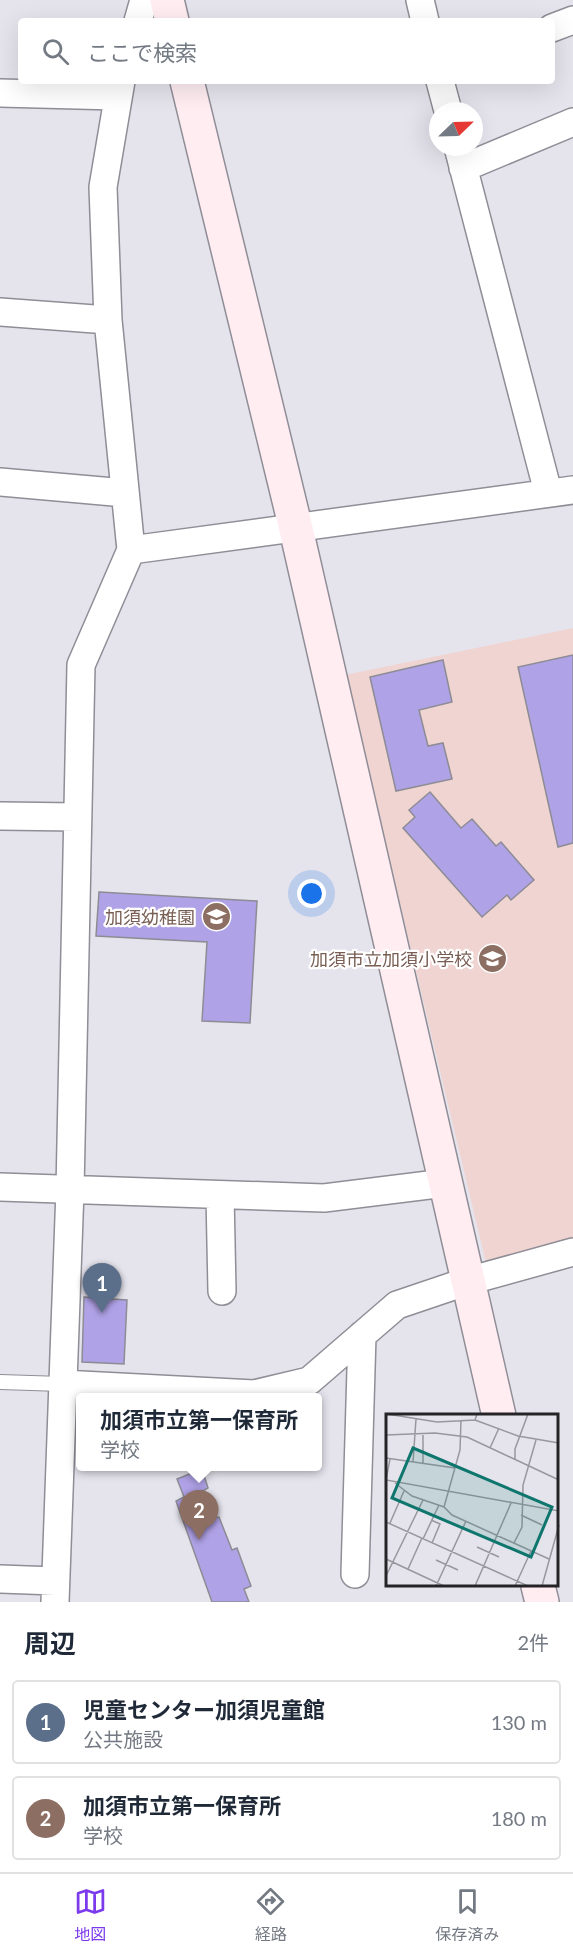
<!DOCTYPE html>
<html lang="ja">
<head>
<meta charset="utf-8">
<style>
	body { margin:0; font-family:Lato,"Noto Sans JP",sans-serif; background:#f6f6f7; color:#1f2937 }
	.compass { position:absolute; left:429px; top:102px; width:54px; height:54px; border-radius:50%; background:#fff; box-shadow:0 6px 24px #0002; rotate:67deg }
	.you { position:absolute; left:312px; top:894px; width:21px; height:21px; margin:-15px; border:4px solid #fff; border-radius:50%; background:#1a73e8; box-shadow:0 0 0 9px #1a73e833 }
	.badge { display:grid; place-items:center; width:39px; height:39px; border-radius:50%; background:#7c3aed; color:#fff; font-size:20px; font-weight:700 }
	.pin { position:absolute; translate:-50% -50px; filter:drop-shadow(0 2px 3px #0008) }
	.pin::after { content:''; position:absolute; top:32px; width:21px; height:18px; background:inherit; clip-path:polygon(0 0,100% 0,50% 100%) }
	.popup { position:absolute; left:76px; top:1393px; width:246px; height:78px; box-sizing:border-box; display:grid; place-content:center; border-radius:6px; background:#fff; filter:drop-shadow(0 2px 4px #0005); font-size:20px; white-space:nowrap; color:#747a83 }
	.popup b { font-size:22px; color:#1f2937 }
	.popup::after { content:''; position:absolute; left:50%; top:100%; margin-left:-12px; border:12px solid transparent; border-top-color:#fff }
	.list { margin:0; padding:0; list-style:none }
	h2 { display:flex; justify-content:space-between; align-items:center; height:78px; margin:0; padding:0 24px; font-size:26px }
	h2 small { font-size:20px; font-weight:400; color:#747a83 }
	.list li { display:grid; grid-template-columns:39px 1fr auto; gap:18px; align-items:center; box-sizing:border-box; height:84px; margin:0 12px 12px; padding:0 12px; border:2px solid #e0e1e3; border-radius:6px }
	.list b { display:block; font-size:22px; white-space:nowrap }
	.list p { margin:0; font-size:20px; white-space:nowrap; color:#747a83 }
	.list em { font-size:20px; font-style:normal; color:#747a83 }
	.icon { flex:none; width:33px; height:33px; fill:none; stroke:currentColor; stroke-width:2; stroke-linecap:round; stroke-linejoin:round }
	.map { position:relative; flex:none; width:573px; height:1602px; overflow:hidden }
	.search { position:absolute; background:#fff; box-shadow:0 6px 24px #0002; left:18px; right:18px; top:18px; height:66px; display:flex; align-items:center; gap:15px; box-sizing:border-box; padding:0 21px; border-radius:6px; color:#747a83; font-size:22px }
	.sheet { height:270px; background:#fff }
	nav { display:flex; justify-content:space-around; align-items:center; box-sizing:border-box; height:84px; border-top:2px solid #e0e1e3; background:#fff; font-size:16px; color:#747a83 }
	nav a { display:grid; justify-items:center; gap:3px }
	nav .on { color:#7c3aed }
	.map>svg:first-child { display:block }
	.education { fill:#efd4d2 }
	.building { fill:#b0a2e7; stroke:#8d8c94; stroke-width:1.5 }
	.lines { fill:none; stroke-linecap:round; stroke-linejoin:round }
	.lane-casing { stroke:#8f8d96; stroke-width:16 }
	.street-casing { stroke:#8f8d96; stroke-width:30 }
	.secondary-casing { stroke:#8f8d96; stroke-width:36 }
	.lane { stroke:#fff; stroke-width:14 }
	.street { stroke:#fff; stroke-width:27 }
	.secondary { stroke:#ffedf2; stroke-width:33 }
	.labels { text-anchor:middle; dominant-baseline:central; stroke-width:4.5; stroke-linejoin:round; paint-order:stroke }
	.education-label { font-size:18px; fill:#785e54; stroke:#fff; text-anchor:end }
	.inset-road { fill:none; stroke:#98979e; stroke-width:1.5 }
	.view { fill:#0f766e; fill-opacity:0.15; stroke:#0f766e; stroke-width:3 }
	.inset-edge { fill:none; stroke:#242427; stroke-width:3 }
</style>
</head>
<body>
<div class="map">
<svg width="573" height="1602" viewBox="0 0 573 1602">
	<rect width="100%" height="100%" fill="#e5e4ed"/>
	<path class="education" d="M573,628V1243L487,1267L345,675Z"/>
	<path class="building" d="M573,655V843L558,847L518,667Z
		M443,660L452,702L419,710L428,746L443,743L452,779L396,791L370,677Z
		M430,792L461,828L472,819L496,846L501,842L534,880L511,900L507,895L482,917L403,828L415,817L409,810Z
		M99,892L257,901L250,1023L202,1021L207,942L96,936Z
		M84,1297L127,1300L124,1364L82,1362Z
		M202,1469L208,1488L201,1492L212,1518L219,1517L232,1550L237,1548L251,1586L244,1589L249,1602H212L176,1501L184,1497L177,1479Z"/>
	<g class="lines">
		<defs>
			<path id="lane" d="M0,1382L62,1384"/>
			<path id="street" d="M420,0L425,21
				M138,21L144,0
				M552,28L573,20
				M440,81L448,111
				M0,93L116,96
				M458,147L548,492
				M463,168L573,122
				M0,312L108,320
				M0,482L125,493
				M131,550L573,490
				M0,816L77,817
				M0,1187L324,1198L445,1183
				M220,1195L222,1291
				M62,1384L254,1394L309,1381L397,1305L468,1281L573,1252
				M355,1574L362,1335
				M0,1579L55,1581
				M55,1602L70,1190L81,665L131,550L108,320L103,187L121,81"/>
			<path id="secondary" d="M167,0L172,21
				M187,81L296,529L499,1416
				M538,1586L542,1602"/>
		</defs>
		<use href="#lane" class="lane-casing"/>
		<use href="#street" class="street-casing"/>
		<use href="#secondary" class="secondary-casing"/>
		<use href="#lane" class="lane"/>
		<use href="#street" class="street"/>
		<use href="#secondary" class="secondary"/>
	</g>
	<defs>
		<symbol id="school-disc" viewBox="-11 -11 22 22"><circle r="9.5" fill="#8d6e63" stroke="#fff"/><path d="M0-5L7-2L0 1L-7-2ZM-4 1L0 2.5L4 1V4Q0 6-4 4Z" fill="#fff"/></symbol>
	</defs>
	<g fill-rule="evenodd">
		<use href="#school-disc" x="200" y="900" width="33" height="33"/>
		<use href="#school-disc" x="476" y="942" width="33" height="33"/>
	</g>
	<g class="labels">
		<g class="education-label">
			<text x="195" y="917">加須幼稚園</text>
			<text x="472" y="959">加須市立加須小学校</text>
		</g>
	</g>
	<g transform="translate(386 1414)">
		<rect width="172" height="172" fill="#e5e4ed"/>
		<path class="inset-road" d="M1,0L51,8L89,6M91,0L89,6L132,22L173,29M0,21L49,19L81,23L173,66M37,21V50M104,34L113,14M0,44L69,54M4,45L0,66L173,97M129,46V35L142,0M27,48L30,5M9,69L26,82L58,93L66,101L163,145M58,93L74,36L75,6M135,101L156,111M45,106L54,110L46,129M0,108L142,172M4,109L18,77M37,125L53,91M128,129L136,113L137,71L150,26M91,133L113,143M0,145L58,172M50,146L72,156M22,155L36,124M0,162L37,86M50,172L80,107M89,172L125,89M129,172L145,137M156,172L173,111"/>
		<path class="view" d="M27,34L166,93L145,143L6,84Z"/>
		<rect width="172" height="172" class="inset-edge"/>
	</g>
</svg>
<svg class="compass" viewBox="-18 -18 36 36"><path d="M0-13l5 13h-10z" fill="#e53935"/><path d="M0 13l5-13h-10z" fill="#747a83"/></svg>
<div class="you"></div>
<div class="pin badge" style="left:102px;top:1313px;background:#5c6f8a">1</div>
<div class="pin badge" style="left:199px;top:1540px;background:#8d6e63">2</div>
<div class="popup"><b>加須市立第一保育所</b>学校</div>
<div class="search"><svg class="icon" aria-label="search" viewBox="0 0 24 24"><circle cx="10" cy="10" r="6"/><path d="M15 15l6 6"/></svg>ここで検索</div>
</div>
<section class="sheet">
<h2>周辺<small>2件</small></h2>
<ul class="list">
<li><span class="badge" style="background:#5c6f8a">1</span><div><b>児童センター加須児童館</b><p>公共施設</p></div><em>130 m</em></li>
<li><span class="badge" style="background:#8d6e63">2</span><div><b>加須市立第一保育所</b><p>学校</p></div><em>180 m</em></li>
</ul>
</section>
<nav>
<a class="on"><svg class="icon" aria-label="map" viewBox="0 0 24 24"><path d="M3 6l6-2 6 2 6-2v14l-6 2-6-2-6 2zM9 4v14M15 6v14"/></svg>地図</a>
<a><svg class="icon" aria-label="directions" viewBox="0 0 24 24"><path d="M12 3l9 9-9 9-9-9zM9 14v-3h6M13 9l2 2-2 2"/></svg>経路</a>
<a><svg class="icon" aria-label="saved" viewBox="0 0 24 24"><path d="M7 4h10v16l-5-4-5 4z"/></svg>保存済み</a>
</nav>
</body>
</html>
